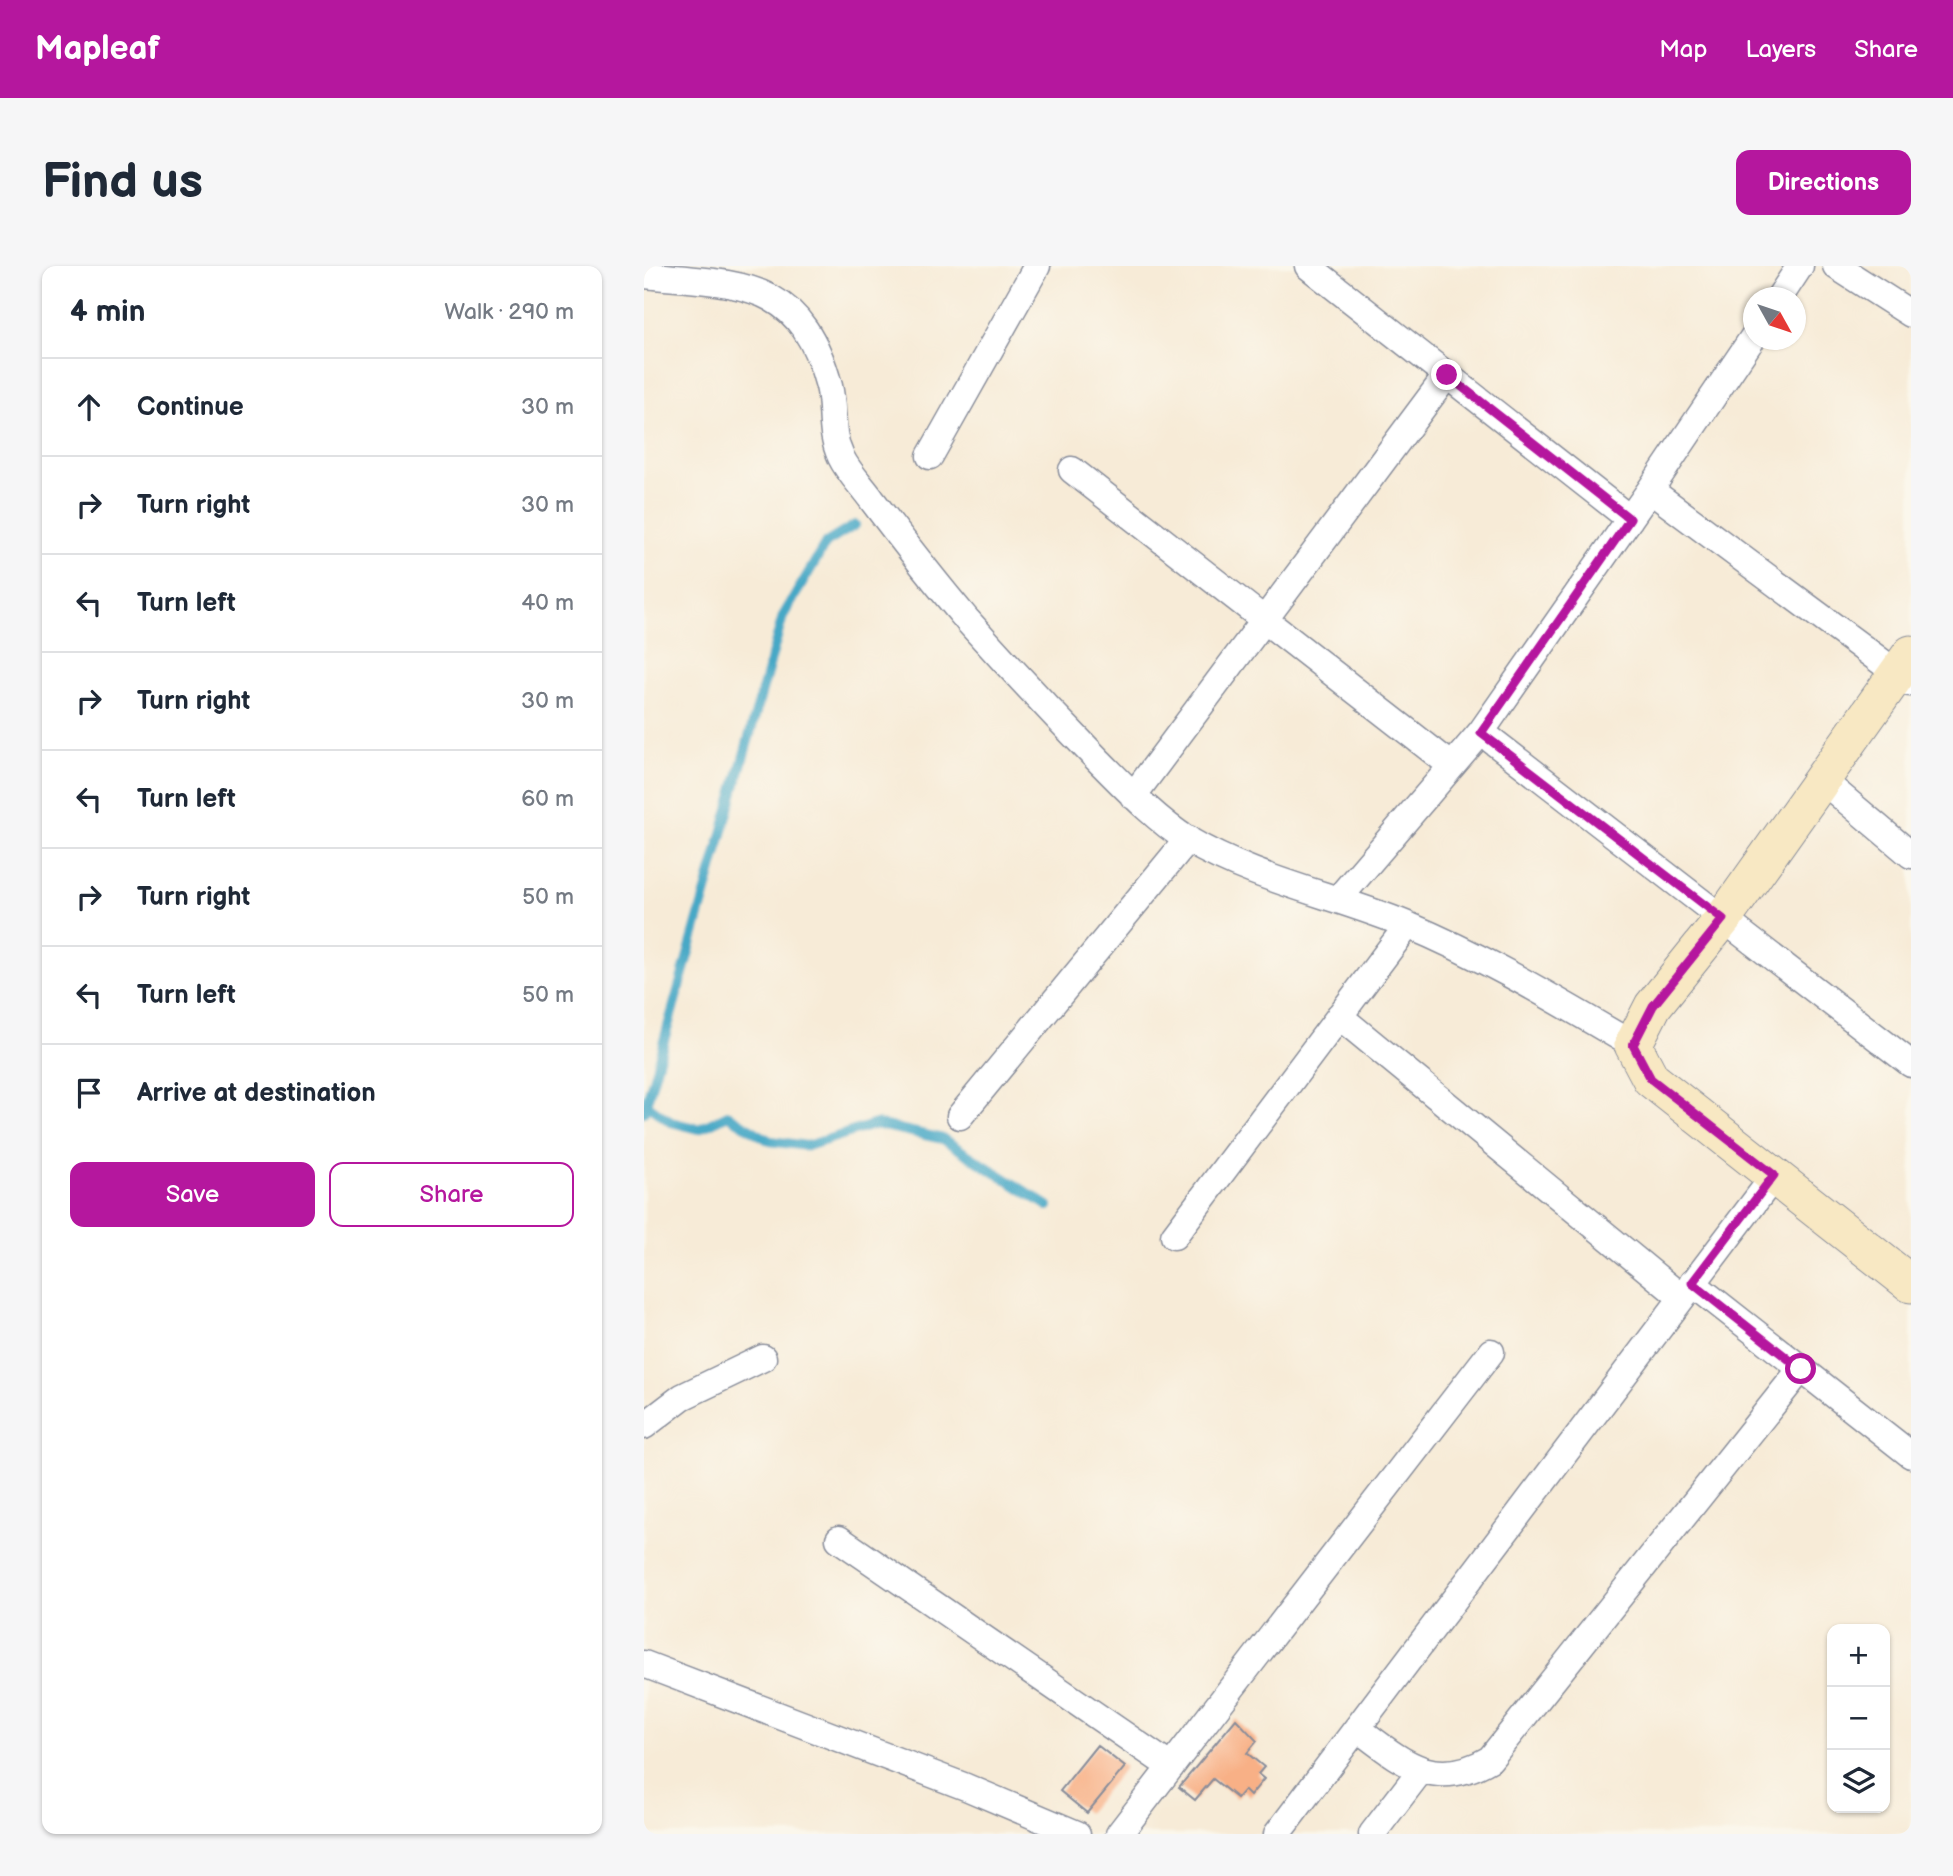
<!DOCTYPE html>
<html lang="en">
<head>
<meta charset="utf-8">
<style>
	body { margin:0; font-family:"Balsamiq Sans",sans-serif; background:#f6f6f7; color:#1f2937 }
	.controls { position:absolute; right:21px; bottom:21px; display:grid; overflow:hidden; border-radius:14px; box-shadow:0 2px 5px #0004 }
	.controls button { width:63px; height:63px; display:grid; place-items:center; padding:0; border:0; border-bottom:2px solid #e0e1e3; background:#fff; color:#1f2937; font:35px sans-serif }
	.compass { position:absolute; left:1099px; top:21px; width:63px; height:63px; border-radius:50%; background:#fff; box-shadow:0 2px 5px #0004; rotate:130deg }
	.stop { position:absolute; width:21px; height:21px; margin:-16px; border:5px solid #b5179e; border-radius:50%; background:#fff }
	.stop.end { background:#b5179e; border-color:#fff; box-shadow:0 2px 7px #0008 }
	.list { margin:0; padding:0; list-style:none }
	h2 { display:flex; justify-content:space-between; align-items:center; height:91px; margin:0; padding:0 28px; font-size:30px }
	h2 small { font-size:23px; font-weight:400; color:#747a83 }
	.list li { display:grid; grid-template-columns:46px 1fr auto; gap:21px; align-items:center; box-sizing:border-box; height:98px; padding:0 28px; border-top:2px solid #e0e1e3 }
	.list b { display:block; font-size:26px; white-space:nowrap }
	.list em { font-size:23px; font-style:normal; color:#747a83 }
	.actions { display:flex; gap:14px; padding:21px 28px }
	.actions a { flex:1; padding:16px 0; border:2px solid #b5179e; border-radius:14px; text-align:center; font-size:24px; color:#b5179e }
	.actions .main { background:#b5179e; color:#fff }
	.icon { flex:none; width:38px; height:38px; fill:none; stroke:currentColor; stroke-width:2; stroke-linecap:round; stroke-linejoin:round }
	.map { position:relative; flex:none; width:1267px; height:1568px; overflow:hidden; border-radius:14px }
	header { display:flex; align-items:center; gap:42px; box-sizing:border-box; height:98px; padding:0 35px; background:#b5179e; color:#fff }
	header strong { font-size:33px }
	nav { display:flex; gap:38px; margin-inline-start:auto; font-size:24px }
	.intro { display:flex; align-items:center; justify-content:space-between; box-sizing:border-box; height:168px; padding:0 42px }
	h1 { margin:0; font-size:49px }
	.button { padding:18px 32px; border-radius:14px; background:#b5179e; color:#fff; font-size:24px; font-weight:700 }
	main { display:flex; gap:42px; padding:0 42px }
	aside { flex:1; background:#fff; border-radius:14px; box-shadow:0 2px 5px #0004 }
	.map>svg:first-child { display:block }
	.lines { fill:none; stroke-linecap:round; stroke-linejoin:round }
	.stream { stroke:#47a8c6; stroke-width:10 }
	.building { fill:#f8b086 }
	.street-casing { stroke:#898d9a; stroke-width:29 }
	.secondary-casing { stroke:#898d9a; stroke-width:39 }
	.street { stroke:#fff; stroke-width:26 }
	.secondary { stroke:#f8e8c3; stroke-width:37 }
	.route { stroke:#b5179e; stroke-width:9 }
</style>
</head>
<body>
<header>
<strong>Mapleaf</strong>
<nav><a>Map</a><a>Layers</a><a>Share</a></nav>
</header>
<div class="intro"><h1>Find us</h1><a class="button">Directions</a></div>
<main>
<aside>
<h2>4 min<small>Walk · 290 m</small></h2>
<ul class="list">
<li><svg class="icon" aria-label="ahead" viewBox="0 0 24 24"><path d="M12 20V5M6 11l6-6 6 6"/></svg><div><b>Continue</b></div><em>30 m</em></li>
<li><svg class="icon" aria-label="right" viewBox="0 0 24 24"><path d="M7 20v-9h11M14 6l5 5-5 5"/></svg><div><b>Turn right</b></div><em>30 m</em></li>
<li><svg class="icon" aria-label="left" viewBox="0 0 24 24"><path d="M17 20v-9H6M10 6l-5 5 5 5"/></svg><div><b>Turn left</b></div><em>40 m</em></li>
<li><svg class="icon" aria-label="right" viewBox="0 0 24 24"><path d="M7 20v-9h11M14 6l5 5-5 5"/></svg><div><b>Turn right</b></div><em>30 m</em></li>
<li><svg class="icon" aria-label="left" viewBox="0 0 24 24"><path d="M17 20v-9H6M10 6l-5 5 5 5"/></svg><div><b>Turn left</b></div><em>60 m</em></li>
<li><svg class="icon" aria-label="right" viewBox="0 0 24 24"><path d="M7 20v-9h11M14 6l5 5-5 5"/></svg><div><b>Turn right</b></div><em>50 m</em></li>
<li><svg class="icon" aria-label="left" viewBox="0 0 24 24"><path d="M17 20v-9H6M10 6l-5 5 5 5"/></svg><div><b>Turn left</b></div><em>50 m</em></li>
<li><svg class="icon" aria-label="arrive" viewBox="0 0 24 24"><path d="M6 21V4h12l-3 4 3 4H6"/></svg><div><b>Arrive at destination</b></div></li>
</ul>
<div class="actions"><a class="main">Save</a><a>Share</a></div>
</aside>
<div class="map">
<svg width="1267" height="1568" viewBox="0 0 1267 1568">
	<rect width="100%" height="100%" fill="#fbf7ec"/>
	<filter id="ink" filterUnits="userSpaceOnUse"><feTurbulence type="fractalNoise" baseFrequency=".0143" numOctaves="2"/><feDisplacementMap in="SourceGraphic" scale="14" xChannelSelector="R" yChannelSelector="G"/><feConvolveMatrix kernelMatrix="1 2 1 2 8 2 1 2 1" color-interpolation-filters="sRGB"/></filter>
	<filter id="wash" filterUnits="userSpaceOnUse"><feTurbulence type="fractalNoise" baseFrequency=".00686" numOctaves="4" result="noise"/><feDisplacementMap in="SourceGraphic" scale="28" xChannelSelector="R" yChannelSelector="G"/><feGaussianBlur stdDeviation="1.57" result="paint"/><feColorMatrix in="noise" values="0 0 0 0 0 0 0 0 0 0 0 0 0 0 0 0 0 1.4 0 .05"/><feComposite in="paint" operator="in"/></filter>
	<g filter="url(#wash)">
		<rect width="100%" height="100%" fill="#f7ebd7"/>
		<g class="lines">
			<path class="stream" d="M3,839L27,856L55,863L84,849L126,875L163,880L232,858L299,873L404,940
				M0,846L139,350L182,277L211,259"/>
		</g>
		<g id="blocks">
			<path class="building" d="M592,1453L613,1475L603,1487L620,1501L614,1508L620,1513L606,1530L600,1524L593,1532L569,1513L551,1534L535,1521Z
				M453,1479L481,1501L443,1547L416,1525Z"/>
		</g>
	</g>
	<g filter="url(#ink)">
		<use href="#blocks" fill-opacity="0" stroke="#898d9a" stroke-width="2"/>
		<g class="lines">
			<defs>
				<path id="street" d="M664,0L986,253
					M1192,0L1267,48
					M0,9C95,19 156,11 185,120C191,144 185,166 197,191C204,206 218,220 228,234C259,275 290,315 323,354C366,402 410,449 455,495C482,522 511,553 544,574C609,613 690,629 761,658C841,691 914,735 989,779
					M1135,32L1156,0
					M286,190L393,0
					M428,204L808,500
					M1006,224L1266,417
					M837,466L1267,798
					M1178,514L1267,589
					M489,530L803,109
					M695,632L837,466L1006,224L1110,70
					M695,750L1037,1031
					M316,850L544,573
					M530,970L764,659
					M1048,1017L1267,1189
					M0,1160L38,1131L119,1092
					M195,1273L527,1501
					M0,1398L322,1521L433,1568
					M713,1462C758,1496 790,1526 846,1493L1157,1103
					M475,1568L847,1086
					M633,1568L1131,909
					M728,1568L777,1504"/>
				<path id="secondary" d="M1267,388L1079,653L1009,740L989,779L1007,813L1267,1018"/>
			</defs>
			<use href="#street" class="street-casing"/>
			<use href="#secondary" class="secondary-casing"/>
			<use href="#street" class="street"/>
			<use href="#secondary" class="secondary"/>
		</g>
	</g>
	<g class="lines" filter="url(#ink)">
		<path class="route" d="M803,109L986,253L837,467L1079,653L1009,740L989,779L1007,813L1130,909L1048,1017L1157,1103"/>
	</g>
</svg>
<div class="controls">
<button>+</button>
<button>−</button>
<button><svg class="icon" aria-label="layers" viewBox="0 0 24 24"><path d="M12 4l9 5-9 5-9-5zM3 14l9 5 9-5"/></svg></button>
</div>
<svg class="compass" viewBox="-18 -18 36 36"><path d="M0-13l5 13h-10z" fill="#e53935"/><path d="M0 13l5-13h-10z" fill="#747a83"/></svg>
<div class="stop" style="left:1157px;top:1103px"></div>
<div class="stop end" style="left:803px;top:109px"></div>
</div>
</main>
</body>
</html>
